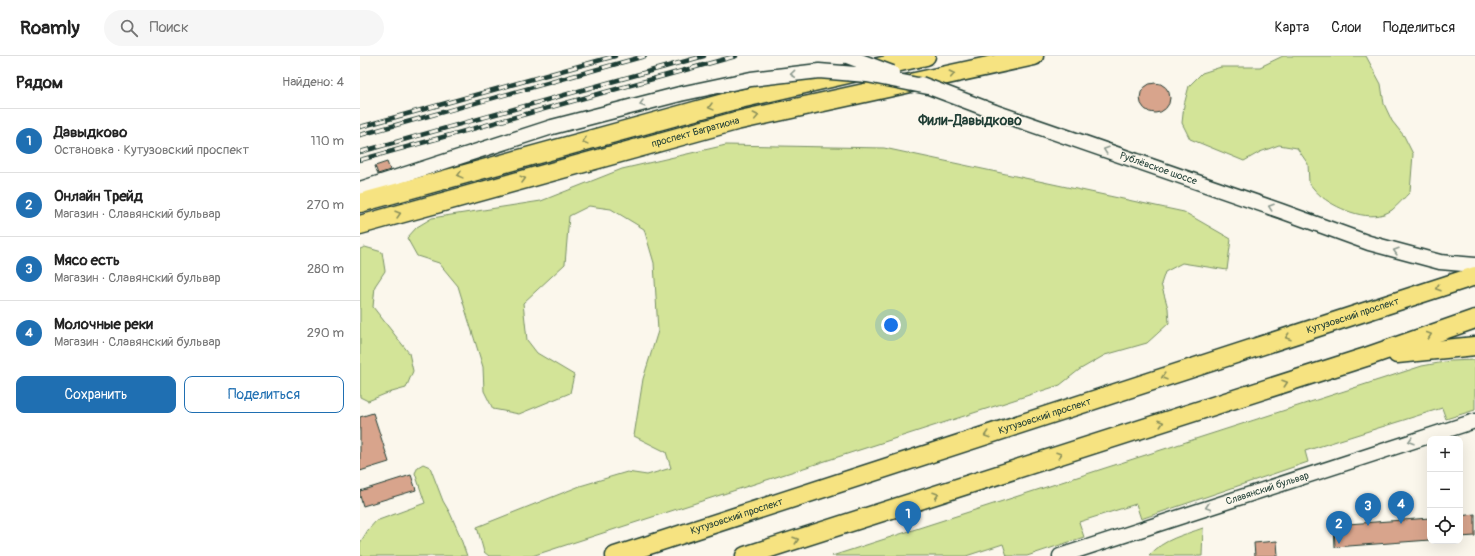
<!DOCTYPE html>
<html lang="ru">
<head>
<meta charset="utf-8">
<style>
	body { margin:0; font-family:Pangolin,sans-serif; background:#f6f6f6; color:#222 }
	.controls { position:absolute; right:12px; bottom:12px; display:grid; overflow:hidden; border-radius:8px; box-shadow:0 4px 16px #0002 }
	.controls button { width:36px; height:36px; display:grid; place-items:center; padding:0; border:0; border-bottom:1px solid #e0e0e0; background:#fff; color:#222; font:20px sans-serif }
	.you { position:absolute; left:531px; top:269px; width:14px; height:14px; margin:-10px; border:3px solid #fff; border-radius:50%; background:#1a73e8; box-shadow:0 0 0 6px #1a73e833 }
	.badge { display:grid; place-items:center; width:26px; height:26px; border-radius:50%; background:#1f6fb2; color:#fff; font-size:13px; font-weight:700 }
	.pin { position:absolute; translate:-50% -33px; filter:drop-shadow(0 1px 2px #0008) }
	.pin::after { content:''; position:absolute; top:21px; width:14px; height:12px; background:inherit; clip-path:polygon(0 0,100% 0,50% 100%) }
	.list { margin:0; padding:0; list-style:none }
	h2 { display:flex; justify-content:space-between; align-items:center; height:52px; margin:0; padding:0 16px; font-size:17px }
	h2 small { font-size:13px; font-weight:400; color:#767676 }
	.list li { display:grid; grid-template-columns:26px 1fr auto; gap:12px; align-items:center; box-sizing:border-box; height:64px; padding:0 16px; border-top:1px solid #e0e0e0 }
	.list b { display:block; font-size:15px; white-space:nowrap }
	.list p { margin:0; font-size:13px; white-space:nowrap; color:#767676 }
	.list em { font-size:13px; font-style:normal; color:#767676 }
	.actions { display:flex; gap:8px; padding:12px 16px }
	.actions a { flex:1; padding:9px 0; border:1px solid #1f6fb2; border-radius:8px; text-align:center; font-size:14px; color:#1f6fb2 }
	.actions .main { background:#1f6fb2; color:#fff }
	.icon { flex:none; width:22px; height:22px; fill:none; stroke:currentColor; stroke-width:2; stroke-linecap:round; stroke-linejoin:round }
	.map { position:relative; flex:none; width:1115px; height:500px; overflow:hidden }
	header { display:flex; align-items:center; gap:24px; box-sizing:border-box; height:56px; padding:0 20px; background:#fff; border-bottom:1px solid #e0e0e0 }
	header strong { font-size:19px }
	nav { display:flex; gap:22px; margin-inline-start:auto; font-size:14px }
	.search { width:280px; height:36px; background:#f6f6f6; display:flex; align-items:center; gap:10px; box-sizing:border-box; padding:0 14px; border-radius:22px; color:#767676; font-size:15px }
	main { display:flex }
	aside { flex:1; background:#fff }
	.map>svg:first-child { display:block }
	.green { fill:#d3e498; stroke:#799066 }
	.building { fill:#d8a48c; stroke:#1f3d34 }
	.lines { fill:none; stroke-linecap:round; stroke-linejoin:round }
	.minor-casing { stroke:#1f3d34; stroke-width:17 }
	.major-casing { stroke:#1f3d34; stroke-width:21 }
	.minor { stroke:#fbf7ec; stroke-width:14 }
	.major { stroke:#f6e381; stroke-width:18 }
	.rail-casing { stroke:#1f3d34; stroke-width:4.5 }
	.rail { stroke:#fbf7ec; stroke-width:3; stroke-dasharray:9; stroke-linecap:butt }
	.minor-bridge-casing { stroke:#1f3d34; stroke-width:17; stroke-linecap:butt }
	.minor-bridge { stroke:#fbf7ec; stroke-width:14 }
	.oneway { stroke:#8d9a90 }
	.oneway2 { stroke:#8a905a }
	.labels { text-anchor:middle; dominant-baseline:central; stroke-width:3; stroke-linejoin:round; paint-order:stroke }
	.street-label { font-size:10px; fill:#1f3d34; stroke:#fbf7ec }
	.district-label { font-size:14px; font-weight:bold; fill:#1f3d34; stroke:#fbf7ec }
</style>
</head>
<body>
<header>
<strong>Roamly</strong>
<div class="search"><svg class="icon" aria-label="search" viewBox="0 0 24 24"><circle cx="10" cy="10" r="6"/><path d="M15 15l6 6"/></svg>Поиск</div>
<nav><a>Карта</a><a>Слои</a><a>Поделиться</a></nav>
</header>
<main>
<aside>
<h2>Рядом<small>Найдено: 4</small></h2>
<ul class="list">
<li><span class="badge">1</span><div><b>Давыдково</b><p>Остановка · Кутузовский проспект</p></div><em>110 m</em></li>
<li><span class="badge">2</span><div><b>Онлайн Трейд</b><p>Магазин · Славянский бульвар</p></div><em>270 m</em></li>
<li><span class="badge">3</span><div><b>Мясо есть</b><p>Магазин · Славянский бульвар</p></div><em>280 m</em></li>
<li><span class="badge">4</span><div><b>Молочные реки</b><p>Магазин · Славянский бульвар</p></div><em>290 m</em></li>
</ul>
<div class="actions"><a class="main">Сохранить</a><a>Поделиться</a></div>
</aside>
<div class="map">
<svg width="1115" height="500" viewBox="0 0 1115 500">
	<rect width="100%" height="100%" fill="#fbf7ec"/>
	<filter id="ink" filterUnits="userSpaceOnUse"><feTurbulence type="fractalNoise" baseFrequency=".025" numOctaves="2"/><feDisplacementMap in="SourceGraphic" scale="8" xChannelSelector="R" yChannelSelector="G"/><feConvolveMatrix kernelMatrix="1 2 1 2 8 2 1 2 1" color-interpolation-filters="sRGB"/></filter>
	<g filter="url(#ink)">
		<path class="green" d="M923,0H1006L1021,28L1024,48L1032,65L1044,80L1053,98L1050,136C1044,142 1038,149 1032,154C1012,168 979,154 962,141C957,137 953,132 949,127L948,108L937,92L919,89L900,96L884,105L830,83L822,67L824,49L829,30L842,17L861,11H900Z
			M366,89L524,92L824,156L871,183L867,214L822,207L805,216L801,228L808,252L809,267L787,287L745,299L719,314L700,329L172,500H129L124,496L117,471L220,430L267,416L287,419L311,412L306,396L274,380L283,323L298,275L294,207L284,173L251,153L229,150L209,160L205,208L163,247L167,284L177,297L214,319L210,337L159,358L133,353L124,335L123,311L98,230L79,207L57,200L47,182L57,171L72,162L181,145L262,113Z
			M5,191L22,196L25,215L15,230L13,251L49,297L53,315L46,332L25,338L8,345L0,341V193Z
			M1115,304V354L1086,363L1082,352L945,395L948,406L781,463L776,448L719,466L724,481L667,500H647L643,488L606,500H472L1062,310L1090,305Z
			M63,408L70,411L83,445L90,457L98,475L107,500H0V487L8,474L16,465L65,447L55,417L58,411Z
			M843,472L842,500H789C803,483 824,479 843,472Z"/>
		<path class="building" d="M780 42a15 15 0 1 1 30 0a15 15 0 1 1-30 0Z
			M27,106L30,114L18,118L15,110Z
			M13,357L29,406L0,415V361Z
			M51,419L56,434L3,450L0,440V435Z
			M1115,458V480L1100,481V460Z
			M1070,462V484L975,491L974,469Z
			M917,485L918,500H895L894,487Z"/>
		<g class="lines">
			<defs>
				<g id="minor">
					<path id="s1" d="M635,56L921,155L1009,187L1080,206L1115,209"/>
					<path d="M0,133L192,71L320,38"/>
					<path id="s2" d="M700,500L1115,365"/>
				</g>
				<g id="major">
					<path d="M0,147L371,45L566,0"/>
					<path id="s3" d="M0,169L376,65L674,0"/>
					<path d="M1037,298L1115,290"/>
					<path id="s4" d="M255,500L1115,220"/>
					<path d="M385,500L1006,301L1115,263"/>
				</g>
			</defs>
			<use href="#minor" class="minor-casing"/>
			<use href="#major" class="major-casing"/>
			<use href="#minor" class="minor"/>
			<use href="#major" class="major"/>
			<defs>
				<path id="rail" d="M0,71L255,0
					M0,79L285,0
					M0,96L344,0
					M0,104L376,0"/>
			</defs>
			<use href="#rail" class="rail-casing"/>
			<use href="#rail" class="rail"/>
			<defs>
				<path id="minor-bridge" d="M487,0L532,17
					M561,28L635,56
					M320,38L391,23L459,15L507,19L568,31"/>
			</defs>
			<use href="#minor-bridge" class="minor-bridge-casing"/>
			<use href="#minor-bridge" class="minor-bridge"/>
		</g>
		<defs><path id="oneway-chevron" d="M-2-3.5L2.5 0L-2 3.5" fill="none" stroke-width="1.6" stroke-linecap="round" stroke-linejoin="round"/></defs>
		<g class="oneway">
			<use href="#oneway-chevron" transform="translate(433 18) rotate(174)"/>
			<use href="#oneway-chevron" transform="translate(282 48) rotate(165)"/>
			<use href="#oneway-chevron" transform="translate(746 94) rotate(-161)"/>
			<use href="#oneway-chevron" transform="translate(911 151) rotate(-161)"/>
			<use href="#oneway-chevron" transform="translate(1036 195) rotate(-163)"/>
			<use href="#oneway-chevron" transform="translate(1051 385) rotate(162)"/>
			<use href="#oneway-chevron" transform="translate(848 451) rotate(162)"/>
		</g>
		<g class="oneway2">
			<use href="#oneway-chevron" transform="translate(592 18) rotate(-12)"/>
			<use href="#oneway-chevron" transform="translate(351 51) rotate(165)"/>
			<use href="#oneway-chevron" transform="translate(396 60) rotate(-12)"/>
			<use href="#oneway-chevron" transform="translate(225 85) rotate(165)"/>
			<use href="#oneway-chevron" transform="translate(100 119) rotate(165)"/>
			<use href="#oneway-chevron" transform="translate(163 123) rotate(-15)"/>
			<use href="#oneway-chevron" transform="translate(38 158) rotate(-16)"/>
			<use href="#oneway-chevron" transform="translate(1078 232) rotate(162)"/>
			<use href="#oneway-chevron" transform="translate(1069 279) rotate(-19)"/>
			<use href="#oneway-chevron" transform="translate(928 281) rotate(162)"/>
			<use href="#oneway-chevron" transform="translate(804 321) rotate(162)"/>
			<use href="#oneway-chevron" transform="translate(925 327) rotate(-18)"/>
			<use href="#oneway-chevron" transform="translate(801 367) rotate(-18)"/>
			<use href="#oneway-chevron" transform="translate(627 379) rotate(162)"/>
			<use href="#oneway-chevron" transform="translate(699 399) rotate(-18)"/>
			<use href="#oneway-chevron" transform="translate(576 439) rotate(-18)"/>
			<use href="#oneway-chevron" transform="translate(436 484) rotate(-18)"/>
		</g>
	</g>
	<g class="labels">
		<g class="street-label">
			<text stroke="none"><textPath href="#s3" startOffset="348">проспект Багратиона</textPath></text>
			<text stroke="none"><textPath href="#s1" startOffset="173">Рублёвское шоссе</textPath></text>
			<text stroke="none"><textPath href="#s4" startOffset="776">Кутузовский проспект</textPath></text>
			<text stroke="none"><textPath href="#s4" startOffset="452">Кутузовский проспект</textPath></text>
			<text stroke="none"><textPath href="#s2" startOffset="218">Славянский бульвар</textPath></text>
			<text stroke="none"><textPath href="#s4" startOffset="128">Кутузовский проспект</textPath></text>
		</g>
		<g class="district-label">
			<text x="610" y="64">Фили-Давыдково</text>
		</g>
	</g>
</svg>
<div class="controls">
<button>+</button>
<button>−</button>
<button><svg class="icon" aria-label="locate" viewBox="0 0 24 24"><circle cx="12" cy="12" r="6"/><path d="M12 2v4M12 18v4M2 12h4M18 12h4"/></svg></button>
</div>
<div class="you"></div>
<div class="pin badge" style="left:548px;top:478px">1</div>
<div class="pin badge" style="left:979px;top:488px">2</div>
<div class="pin badge" style="left:1008px;top:470px">3</div>
<div class="pin badge" style="left:1041px;top:468px">4</div>
</div>
</main>
</body>
</html>
